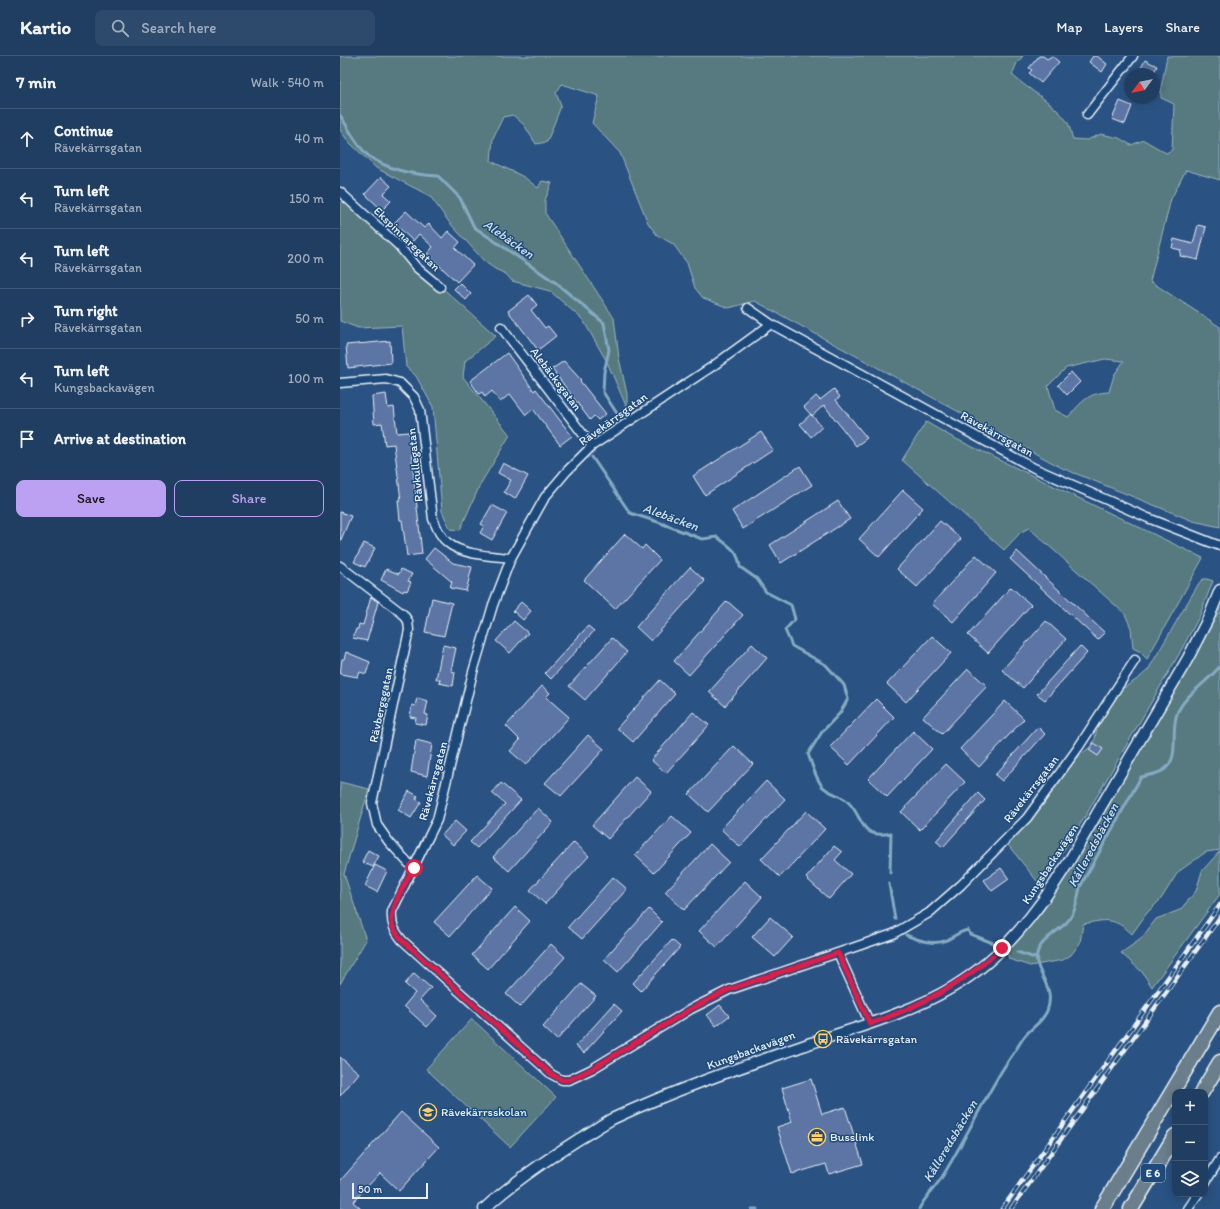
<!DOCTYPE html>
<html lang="en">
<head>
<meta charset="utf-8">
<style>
	body { margin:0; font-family:Itim,sans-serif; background:#2d496b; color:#f1f3f6 }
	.controls { position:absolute; right:12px; bottom:12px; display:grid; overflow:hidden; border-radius:8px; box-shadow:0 2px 10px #0003 }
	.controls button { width:36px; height:36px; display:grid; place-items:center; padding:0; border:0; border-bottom:1px solid #3d5777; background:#203e62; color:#f1f3f6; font:20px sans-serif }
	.compass { position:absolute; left:784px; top:12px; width:36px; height:36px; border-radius:50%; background:#203e62; box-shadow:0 2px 10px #0003; rotate:238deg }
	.scale { position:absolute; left:12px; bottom:10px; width:76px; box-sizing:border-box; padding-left:4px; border:2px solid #e8f1f8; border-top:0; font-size:11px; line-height:14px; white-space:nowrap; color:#e8f1f8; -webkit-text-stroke:3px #1f4a7a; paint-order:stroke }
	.stop { position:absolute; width:12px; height:12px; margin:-9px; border:3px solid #e11d48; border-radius:50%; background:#fff }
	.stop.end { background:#e11d48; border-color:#fff; box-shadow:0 1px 4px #0008 }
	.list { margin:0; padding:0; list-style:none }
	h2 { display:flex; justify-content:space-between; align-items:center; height:52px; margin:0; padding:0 16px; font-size:17px }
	h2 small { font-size:13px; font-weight:400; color:#a2aebe }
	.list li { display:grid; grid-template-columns:26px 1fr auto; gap:12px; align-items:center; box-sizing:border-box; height:60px; padding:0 16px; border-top:1px solid #3d5777 }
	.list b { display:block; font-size:15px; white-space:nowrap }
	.list p { margin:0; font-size:13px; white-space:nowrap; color:#a2aebe }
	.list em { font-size:13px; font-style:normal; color:#a2aebe }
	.actions { display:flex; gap:8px; padding:12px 16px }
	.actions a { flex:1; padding:9px 0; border:1px solid #bca0f2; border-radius:8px; text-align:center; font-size:14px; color:#bca0f2 }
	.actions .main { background:#bca0f2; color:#111 }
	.icon { flex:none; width:22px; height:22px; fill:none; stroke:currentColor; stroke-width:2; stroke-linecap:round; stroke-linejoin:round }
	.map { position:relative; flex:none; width:880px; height:1153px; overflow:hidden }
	header { display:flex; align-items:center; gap:24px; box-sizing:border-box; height:56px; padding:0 20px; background:#203e62; border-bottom:1px solid #3d5777 }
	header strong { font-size:19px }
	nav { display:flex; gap:22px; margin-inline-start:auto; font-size:14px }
	.search { width:280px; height:36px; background:#2d496b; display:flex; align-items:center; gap:10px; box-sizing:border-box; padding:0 14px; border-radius:8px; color:#a2aebe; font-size:15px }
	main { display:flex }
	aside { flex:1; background:#203e62 }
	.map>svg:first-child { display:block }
	.green { fill:#567a80; stroke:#9fb6bc; fill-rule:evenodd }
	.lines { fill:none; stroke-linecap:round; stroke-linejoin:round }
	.stream { stroke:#86abc2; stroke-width:3 }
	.building { fill:#5b74a4; stroke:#e8f1f8 }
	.minor-casing { stroke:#e8f1f8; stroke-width:11 }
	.tertiary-casing { stroke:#e8f1f8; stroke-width:13 }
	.motorway-casing { stroke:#e8f1f8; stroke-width:17 }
	.minor { stroke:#1f4a7a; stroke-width:8 }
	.tertiary { stroke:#1f4a7a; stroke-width:10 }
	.motorway { stroke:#6b7e8b; stroke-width:14 }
	.rail-casing { stroke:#e8f1f8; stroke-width:4.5 }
	.rail { stroke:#1f4a7a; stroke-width:3; stroke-dasharray:9; stroke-linecap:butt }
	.route { stroke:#e11d48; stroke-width:5 }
	.labels { text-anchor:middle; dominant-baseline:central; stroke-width:3; stroke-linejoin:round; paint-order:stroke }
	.shield { fill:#1f4a7a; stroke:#acbfd2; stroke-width:1 }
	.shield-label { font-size:11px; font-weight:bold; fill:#e8f1f8 }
	.street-label { font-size:12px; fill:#e8f1f8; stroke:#1f4a7a }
	.poi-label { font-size:12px; fill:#e8f1f8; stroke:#1f4a7a; text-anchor:start }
	.water-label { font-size:13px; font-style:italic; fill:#cfe0ea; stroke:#1f4a7a }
</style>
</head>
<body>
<header>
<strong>Kartio</strong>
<div class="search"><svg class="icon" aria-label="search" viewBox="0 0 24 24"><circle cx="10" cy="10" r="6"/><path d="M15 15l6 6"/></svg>Search here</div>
<nav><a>Map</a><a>Layers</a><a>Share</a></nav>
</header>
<main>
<aside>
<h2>7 min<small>Walk · 540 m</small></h2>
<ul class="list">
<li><svg class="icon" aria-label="ahead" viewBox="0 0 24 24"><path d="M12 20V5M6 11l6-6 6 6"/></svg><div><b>Continue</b><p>Rävekärrsgatan</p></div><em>40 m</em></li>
<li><svg class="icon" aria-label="left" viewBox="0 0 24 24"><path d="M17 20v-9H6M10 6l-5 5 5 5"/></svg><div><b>Turn left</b><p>Rävekärrsgatan</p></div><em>150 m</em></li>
<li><svg class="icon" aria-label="left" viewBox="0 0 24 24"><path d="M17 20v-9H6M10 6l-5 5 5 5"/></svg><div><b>Turn left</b><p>Rävekärrsgatan</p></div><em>200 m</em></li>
<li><svg class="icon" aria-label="right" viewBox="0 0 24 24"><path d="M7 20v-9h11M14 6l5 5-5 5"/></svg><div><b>Turn right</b><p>Rävekärrsgatan</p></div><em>50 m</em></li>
<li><svg class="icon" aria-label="left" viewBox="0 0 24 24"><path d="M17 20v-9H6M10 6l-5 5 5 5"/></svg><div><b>Turn left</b><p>Kungsbackavägen</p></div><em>100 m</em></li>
<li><svg class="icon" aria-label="arrive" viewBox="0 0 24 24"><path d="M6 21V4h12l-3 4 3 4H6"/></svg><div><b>Arrive at destination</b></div></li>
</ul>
<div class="actions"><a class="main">Save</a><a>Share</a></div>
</aside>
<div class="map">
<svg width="880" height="1153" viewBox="0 0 880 1153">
	<rect width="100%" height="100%" fill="#2a5282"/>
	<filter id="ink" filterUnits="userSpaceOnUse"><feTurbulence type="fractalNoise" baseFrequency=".025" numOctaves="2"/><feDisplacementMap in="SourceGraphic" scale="8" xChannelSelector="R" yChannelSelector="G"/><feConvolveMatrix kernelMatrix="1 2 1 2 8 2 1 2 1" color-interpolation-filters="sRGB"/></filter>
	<g filter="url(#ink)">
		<path class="green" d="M0,0H683L677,7L672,19C690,35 713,46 727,65C730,70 731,78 733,83L747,84L761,78L779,82L791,89L804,84L826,97L832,94L834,48L821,42V32L827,0H880V124L846,114L831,143L810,225L880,271V471L853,465L722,412L415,245L389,252L363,242L355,232L347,207L333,188L317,179L308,167L280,97L252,67L259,40L222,28L216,37L221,50L207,86L196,88L184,69L173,59L163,61L153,82L151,105L184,121L198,132L202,125L212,127L205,144V157L274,262L279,302L287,338V352L267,306L243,264L210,235L172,225L166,218L155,213L145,206L109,166L90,140L36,112L8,85L0,74ZM765,303L784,305L774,319L769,336C747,337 742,346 728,361L715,354L708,330L726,312Z
			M3,143L156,280L125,305L123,321L170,379L141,427L120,474L110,473L102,455L93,351L76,320L66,311L62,270L18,272L0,265V149Z
			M586,366L612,381L863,502L807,603L799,595L793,592L791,572L785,558L689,472L681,476L664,494L562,404Z
			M863,523H867L873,525L859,561L838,600L746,759L701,830L668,789L702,750L735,704L751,690L755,683L757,671L782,633L799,622L808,614L859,527Z
			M880,549V794L866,796L838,816L821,843L807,857L792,878C773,860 765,864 743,868L740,887L731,899L723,904L690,910L669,903L667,896L702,856L722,826L846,617Z
			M0,726L29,733L4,818L26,884L0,928Z
			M880,795V838L812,931L802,916L781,897L801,883L816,863L840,854L856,835L862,815Z
			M132,963L216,1041L170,1091L86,1013Z"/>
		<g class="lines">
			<path class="stream" d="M0,59C7,70 19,94 30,101C49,114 75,119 98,120L120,142L134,171L216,227L264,267L269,294L264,316L263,336L278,359V363
				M252,401L290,457L318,466L362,483L377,481C390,491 398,494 400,511L417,523L426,536L451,549L455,563L445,574L452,590L486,609L504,629L508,643L500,657L482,676L468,698C472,708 475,721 482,730C488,737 501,739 508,746C524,761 519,784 551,777L550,817
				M549,828L555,863
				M566,879C578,884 594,890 607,884C614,880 619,876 628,874L630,878L653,887
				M677,896L698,903
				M412,1153H417
				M579,1153C585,1141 595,1132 602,1121C622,1089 638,1055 657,1023C664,1010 673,999 680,987C688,972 700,970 707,955C718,928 688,913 699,892C706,881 717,876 726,867C736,857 737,845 740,831L801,721C809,719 819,718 825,713C841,700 829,675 838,655C847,637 868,626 880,610"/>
		</g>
		<path class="building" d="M699,0H703L707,3L712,0L719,6L701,27L689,17L692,14L689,12Z
			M753,0H757L767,8L762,16L749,6Z
			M805,4L817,10L813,18H798Z
			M780,45L792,50L785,68L772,63Z
			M41,121L51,130L43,138L51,145L42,154L25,138Z
			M66,155L84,172L89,168L102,182L108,175L120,186L115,192L133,209L117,226L87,198L93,191L79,178L73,185L54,167Z
			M858,169L866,171L858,204L840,200L841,194L832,192L834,183L853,188Z
			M120,227L131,238L126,244L114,233Z
			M189,239L197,249L191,254L205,272L208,270L216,280L198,294L168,255Z
			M50,285L51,307L8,312L6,289Z
			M167,297L194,335L196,333L232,380L220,389L193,353L186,359L170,338L160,346L152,335L145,341L142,336L139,338L130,325Z
			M224,305L241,324L240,325L266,358L258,364L254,360L250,364L212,313Z
			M731,316L740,326L727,339L718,329Z
			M494,333L500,341L496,344L527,382L516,390L484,349L472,360L464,351L476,340L480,344Z
			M46,338L48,352L54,351L57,377L69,376L82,498L67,500L62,464H60L58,444H61L54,388L45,389L42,367L34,368L32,340Z
			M471,358L482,371L471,381L460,368Z
			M421,376L433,394L365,439L353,420Z
			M163,407L188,420L175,443L164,436L171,424L158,417Z
			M460,410L472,429L403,473L392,455Z
			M563,434L583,452L539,501L519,483Z
			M498,445L510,463L441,507L430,489Z
			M152,449L167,457L152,484L140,477L144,470L141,468Z
			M0,456L11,460L0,486Z
			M600,465L621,483L577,531L557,513Z
			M285,478L302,493L305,489L320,504L275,553L244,524Z
			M24,487L35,492L25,511L14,506Z
			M94,492L113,507L132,511L126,535L110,532L112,526L85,503Z
			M677,495L765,577L758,584L670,503Z
			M636,499L656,517L613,566L592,548Z
			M350,511L365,525L311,585L296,571Z
			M46,513L59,518L61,513L72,518L68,525L71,526L67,535L64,534L63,536L41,524Z
			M671,531L691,549L648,597L628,579Z
			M31,541L38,546L27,585L13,582L16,573H18L19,568L23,569Z
			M92,542L112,547L104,580L85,576Z
			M387,545L403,559L349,619L334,605Z
			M181,546L191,555L183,564L173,555Z
			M174,565L188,577L170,597L156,585Z
			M706,565L726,583L683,632L662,614Z
			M248,570L254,575L211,623L205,617Z
			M592,580L611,597L566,646L547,628Z
			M272,582L287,596L245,644L229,630Z
			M412,588L427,602L385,650L369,636Z
			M103,589L116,592L111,615L115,616L113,630L99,627L100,623H96Z
			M740,590L747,597L705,644L697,638Z
			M6,596L30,606L26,618L20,616L18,621L0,618L2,603H4Z
			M628,613L647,630L602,678L583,661Z
			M320,624L335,638L293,686L277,672Z
			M202,630L210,637L206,641L229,661L186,709L170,695L180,684L166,670Z
			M77,642L88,645L85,658L88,659L86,669L75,667L76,662L70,661L72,649L75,650Z
			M536,643L554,661L509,709L490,691Z
			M665,645L684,663L639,711L620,693Z
			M353,656L369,669L326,717L311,704Z
			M698,671L705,678L662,725L655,719Z
			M573,675L592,693L547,741L528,723Z
			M248,679L264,693L221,740L205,727Z
			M76,684L92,688L87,720L71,716Z
			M754,687L763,693L758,700L749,694Z
			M394,690L413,708L368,756L349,738Z
			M606,708L625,726L580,774L561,756Z
			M295,721L311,735L268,783L252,769Z
			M426,725L445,743L400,791L381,773Z
			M161,727L181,744L137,792L130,786L165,748L152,737Z
			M69,735L78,740L76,743L81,746L71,762L58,754Z
			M638,737L645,744L603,791L596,785Z
			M198,752L213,766L169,815L153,801Z
			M466,755L485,773L440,821L421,803Z
			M332,760L351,777L314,817L295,799Z
			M115,765L126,775L113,789L102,779Z
			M234,786L249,800L205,848L190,834Z
			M370,788L389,806L344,854L325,836Z
			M494,790L502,796L495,804L511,818L489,843L466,822Z
			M28,794L39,800L33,811L22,806Z
			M35,809L47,815L37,836L25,830Z
			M661,812L669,823L652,835L644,824Z
			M137,819L152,832L110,880L94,866Z
			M273,821L287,833L242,883L228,871Z
			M405,825L422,841L377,891L359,875Z
			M175,851L190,865L148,913L132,899Z
			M309,853L322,866L278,916L264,903Z
			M430,861L453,881L435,901L412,881Z
			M332,884L340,891L301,935L293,927Z
			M211,888L225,901L180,951L166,938Z
			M74,917L91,932L80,944L97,960L87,971L64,950L75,937L65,928Z
			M241,928L256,940L217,984L203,971Z
			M274,948L282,955L244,997L236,990Z
			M380,949L389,960L376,970L367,959Z
			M0,1001L19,1017L0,1040Z
			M471,1023L482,1058L505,1051L523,1108L489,1118L486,1108L452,1118L437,1071L452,1066L442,1032Z
			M61,1056L99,1091L59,1135L40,1117L13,1146L21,1153H0V1125Z"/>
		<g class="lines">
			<defs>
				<path id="minor" d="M747,59L793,0
					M0,136L59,190L76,211L100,231
					M408,252L431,268L694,412L808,462L880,490
					M431,268L373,310L252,390L227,415L205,441L171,502L153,549L133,616L97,764L52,855C51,868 54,874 62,884L211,1018L222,1024H229L252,1013L351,953L389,934L553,878L589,857L621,829L687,762L738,692L795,604
					M161,271L252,390
					M0,327L46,323L60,327L74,341L80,354L93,463C97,472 100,481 108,487C122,499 153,500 171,502
					M0,510L63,558L68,565L69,574L32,747L37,769L49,786L73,812
					M498,897L530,968
					M865,1127L880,1103
					M848,1153L858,1138"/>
				<path id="tertiary" d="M144,1153C173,1126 206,1104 239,1083C250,1077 261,1069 272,1063C332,1035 395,1013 457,992C510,973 564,960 613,931C662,902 698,855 728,807L848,602L869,561L880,534"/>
				<path id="motorway" d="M862,1036L880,1006
					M762,1153L880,956
					M791,1153L835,1080"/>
			</defs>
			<use href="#minor" class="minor-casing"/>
			<use href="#tertiary" class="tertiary-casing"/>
			<use href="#motorway" class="motorway-casing"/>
			<use href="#minor" class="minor"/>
			<use href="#tertiary" class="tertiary"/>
			<use href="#motorway" class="motorway"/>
			<defs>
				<path id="rail" d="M662,1153L880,849
					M671,1153L880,861"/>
			</defs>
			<use href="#rail" class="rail-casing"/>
			<use href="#rail" class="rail"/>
		</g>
	</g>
	<g class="lines" filter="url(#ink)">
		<path class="route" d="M74,812C66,826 47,856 53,871C55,876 59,880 62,884L211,1018L222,1024H229L252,1013L351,953L388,934L498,897L530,968C580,950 623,928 662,892"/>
	</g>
	<defs>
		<symbol id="bus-ring" viewBox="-11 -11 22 22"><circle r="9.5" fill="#1f4a7a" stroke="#ffd166" stroke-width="1.5"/><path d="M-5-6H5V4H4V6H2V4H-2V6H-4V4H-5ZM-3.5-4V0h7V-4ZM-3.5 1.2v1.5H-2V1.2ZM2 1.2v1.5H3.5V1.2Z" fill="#ffd166"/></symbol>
		<symbol id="school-ring" viewBox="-11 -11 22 22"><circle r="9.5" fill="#1f4a7a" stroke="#ffd166" stroke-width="1.5"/><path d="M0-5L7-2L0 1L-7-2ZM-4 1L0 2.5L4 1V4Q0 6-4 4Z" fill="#ffd166"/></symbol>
		<symbol id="office-ring" viewBox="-11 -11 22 22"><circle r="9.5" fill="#1f4a7a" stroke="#ffd166" stroke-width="1.5"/><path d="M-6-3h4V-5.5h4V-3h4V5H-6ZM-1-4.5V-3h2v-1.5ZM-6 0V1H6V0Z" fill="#ffd166"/></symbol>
	</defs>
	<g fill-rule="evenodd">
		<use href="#bus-ring" x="473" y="973" width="20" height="20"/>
		<use href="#school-ring" x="78" y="1046" width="20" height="20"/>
		<use href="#office-ring" x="467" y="1071" width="20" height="20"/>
	</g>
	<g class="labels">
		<rect class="shield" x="801" y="1108" width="24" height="18" rx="3"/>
		<g class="shield-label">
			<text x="813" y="1117">E 6</text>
		</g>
		<g class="street-label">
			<text transform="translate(67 183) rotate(44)">Ekspinnaregatan</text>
			<text transform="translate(216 323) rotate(53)">Alebäcksgatan</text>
			<text transform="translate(273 363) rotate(-36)">Rävekärrsgatan</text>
			<text transform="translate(657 378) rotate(29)">Rävekärrsgatan</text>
			<text transform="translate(75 409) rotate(-96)">Rävkullegatan</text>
			<text transform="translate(41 649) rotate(-78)">Rävbergsgatan</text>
			<text transform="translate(93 725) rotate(-75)">Rävekärrsgatan</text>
			<text transform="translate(691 733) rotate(-52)">Rävekärrsgatan</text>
			<text transform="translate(710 808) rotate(-57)">Kungsbackavägen</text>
			<text transform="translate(411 994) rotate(-20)">Kungsbackavägen</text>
		</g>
		<g class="poi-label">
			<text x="496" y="983">Rävekärrsgatan</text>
			<text x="101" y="1056">Rävekärrsskolan</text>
			<text x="490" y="1081">Busslink</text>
		</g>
		<g class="water-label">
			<text transform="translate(169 183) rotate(35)">Alebäcken</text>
			<text transform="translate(331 461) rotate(20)">Alebäcken</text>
			<text transform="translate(753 789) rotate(-62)">Kålleredsbäcken</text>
			<text transform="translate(610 1085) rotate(-59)">Kålleredsbäcken</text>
		</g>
	</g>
</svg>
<div class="controls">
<button>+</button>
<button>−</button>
<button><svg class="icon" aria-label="layers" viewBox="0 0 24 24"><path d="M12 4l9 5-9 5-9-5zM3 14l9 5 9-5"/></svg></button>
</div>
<svg class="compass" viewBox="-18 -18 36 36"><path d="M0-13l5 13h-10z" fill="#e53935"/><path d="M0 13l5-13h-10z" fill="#a2aebe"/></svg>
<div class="scale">50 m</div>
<div class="stop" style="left:74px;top:812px"></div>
<div class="stop end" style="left:662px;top:892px"></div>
</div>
</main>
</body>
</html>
